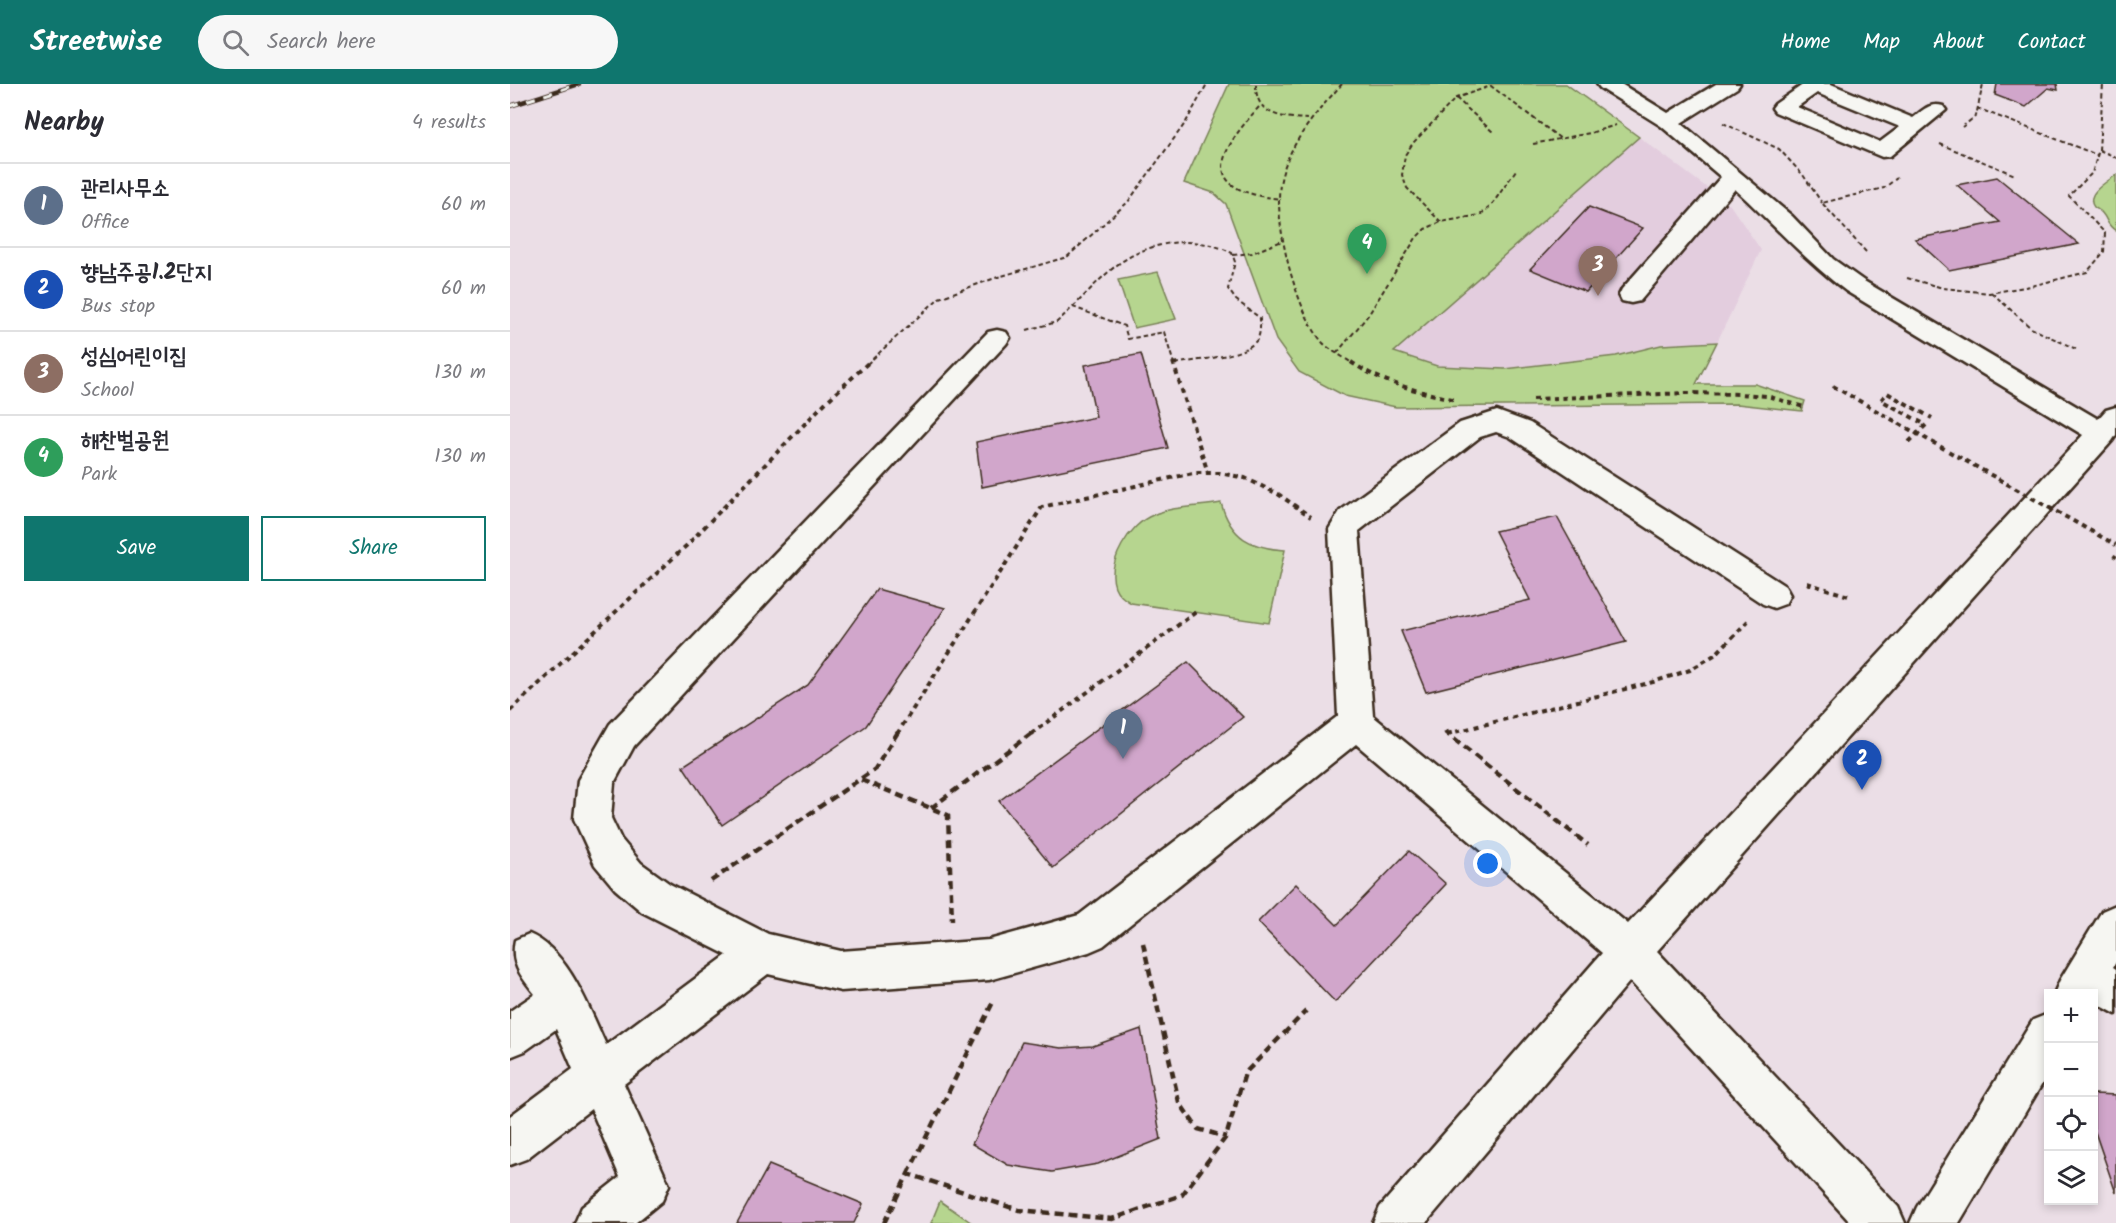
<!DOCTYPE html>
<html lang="en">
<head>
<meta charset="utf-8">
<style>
	body { margin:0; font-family:Kalam,"Poor Story",sans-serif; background:#f7f7f7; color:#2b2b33 }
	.controls { position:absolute; right:18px; bottom:18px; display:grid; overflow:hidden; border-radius:0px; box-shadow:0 3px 9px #0003 }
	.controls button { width:54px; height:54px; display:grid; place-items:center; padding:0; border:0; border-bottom:2px solid #e1e1e2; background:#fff; color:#2b2b33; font:30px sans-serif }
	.you { position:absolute; left:978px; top:780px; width:21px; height:21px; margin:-15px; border:4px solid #fff; border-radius:50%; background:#1a73e8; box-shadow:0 0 0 9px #1a73e833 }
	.badge { display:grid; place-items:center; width:39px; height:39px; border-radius:50%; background:#0f766e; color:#fff; font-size:20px; font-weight:700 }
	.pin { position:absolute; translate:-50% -50px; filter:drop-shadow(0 2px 3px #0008) }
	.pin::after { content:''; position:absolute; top:32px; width:21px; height:18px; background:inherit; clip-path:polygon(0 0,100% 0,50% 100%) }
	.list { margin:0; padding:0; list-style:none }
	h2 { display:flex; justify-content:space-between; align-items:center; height:78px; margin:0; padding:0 24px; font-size:26px }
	h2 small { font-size:20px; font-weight:400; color:#7c7c81 }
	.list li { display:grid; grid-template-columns:39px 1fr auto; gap:18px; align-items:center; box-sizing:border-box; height:84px; padding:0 24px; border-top:2px solid #e1e1e2 }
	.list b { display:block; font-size:22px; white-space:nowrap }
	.list p { margin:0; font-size:20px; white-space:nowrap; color:#7c7c81 }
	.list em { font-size:20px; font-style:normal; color:#7c7c81 }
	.actions { display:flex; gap:12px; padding:18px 24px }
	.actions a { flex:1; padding:14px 0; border:2px solid #0f766e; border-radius:0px; text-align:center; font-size:21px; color:#0f766e }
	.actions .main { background:#0f766e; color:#fff }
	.icon { flex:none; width:33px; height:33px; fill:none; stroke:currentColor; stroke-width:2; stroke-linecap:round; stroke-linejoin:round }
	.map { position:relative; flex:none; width:1606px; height:1139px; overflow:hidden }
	header { display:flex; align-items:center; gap:36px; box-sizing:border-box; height:84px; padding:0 30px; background:#0f766e; color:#fff }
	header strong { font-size:28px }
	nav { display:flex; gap:33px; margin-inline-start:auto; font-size:21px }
	.search { width:420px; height:54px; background:#f7f7f7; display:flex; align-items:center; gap:15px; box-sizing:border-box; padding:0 21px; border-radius:33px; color:#7c7c81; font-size:22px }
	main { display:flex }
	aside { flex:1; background:#fff }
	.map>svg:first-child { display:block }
	.built { fill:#e3cdde }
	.green { fill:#b6d58f; stroke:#788056; stroke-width:1.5 }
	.building { fill:#d1a6cb; stroke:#3b2a1e; stroke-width:1.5 }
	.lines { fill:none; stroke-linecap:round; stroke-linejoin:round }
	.minor-casing { stroke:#3b2a1e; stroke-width:5 }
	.path-far2 { stroke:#3b2a1e; stroke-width:2; stroke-dasharray:4.5 3; stroke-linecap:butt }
	.path-far1 { stroke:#3b2a1e; stroke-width:4; stroke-dasharray:5 4.5; stroke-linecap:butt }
	.path { stroke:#3b2a1e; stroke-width:4.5; stroke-dasharray:8 5; stroke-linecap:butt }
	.minor { fill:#f6f6f2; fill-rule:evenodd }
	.rail-casing { stroke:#3b2a1e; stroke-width:4.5 }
	.rail { stroke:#f6f6f2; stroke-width:3; stroke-dasharray:9; stroke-linecap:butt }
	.path-bridge { stroke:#3b2a1e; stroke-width:4; stroke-dasharray:5 4.5; stroke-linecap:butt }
</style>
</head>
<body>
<header>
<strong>Streetwise</strong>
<div class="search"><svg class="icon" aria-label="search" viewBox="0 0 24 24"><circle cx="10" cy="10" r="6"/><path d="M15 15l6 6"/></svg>Search here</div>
<nav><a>Home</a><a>Map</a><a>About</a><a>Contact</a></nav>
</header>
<main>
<aside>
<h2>Nearby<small>4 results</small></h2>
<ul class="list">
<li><span class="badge" style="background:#5c6f8a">1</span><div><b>관리사무소</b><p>Office</p></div><em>60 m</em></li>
<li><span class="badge" style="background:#1a4fb4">2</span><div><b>향남주공1.2단지</b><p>Bus stop</p></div><em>60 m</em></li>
<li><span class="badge" style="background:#8d6e63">3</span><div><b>성심어린이집</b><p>School</p></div><em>130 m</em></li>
<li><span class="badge" style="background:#2e9e5b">4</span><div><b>해찬벌공원</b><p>Park</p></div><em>130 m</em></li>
</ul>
<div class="actions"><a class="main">Save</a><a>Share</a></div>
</aside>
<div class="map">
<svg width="1606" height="1139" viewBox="0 0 1606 1139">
	<rect width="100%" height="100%" fill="#ebdee6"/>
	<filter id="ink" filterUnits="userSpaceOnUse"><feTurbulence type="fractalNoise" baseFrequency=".0167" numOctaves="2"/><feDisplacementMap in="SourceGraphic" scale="12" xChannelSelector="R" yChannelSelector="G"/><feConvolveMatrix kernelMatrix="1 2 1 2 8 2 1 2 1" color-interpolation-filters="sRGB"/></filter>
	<g filter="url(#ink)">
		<path class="built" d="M1129,53L1220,121L1251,166L1207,258L1151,261L1106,272L995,285L927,282L884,267Z"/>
		<path class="green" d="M719,0H1056L1129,53L884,268L927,282L995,285L1106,272L1151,261L1207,258L1186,300H1245L1295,317L1292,327L1227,320L886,323L835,312L789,288L766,256L716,120L704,109L674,99Z
			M1606,91V147C1596,140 1598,136 1592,129C1590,126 1586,125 1584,123C1574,110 1598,97 1606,91Z
			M648,188L666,235L624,244L608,196Z
			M711,419C721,454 741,464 775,466L759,539L621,519C615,515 608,511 605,503C596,478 620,440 643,431C663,422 690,423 711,419Z
			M430,1117L462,1139H421Z"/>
		<path class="building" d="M1487,0H1547L1548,6L1538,4L1516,23L1485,11Z
			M1487,93L1569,160L1439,186L1405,155L1490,138L1447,101Z
			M1079,123L1133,144L1076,208L1020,185Z
			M631,270L658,364L472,403L466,358L586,333L575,281Z
			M1047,433L1116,558L916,608L891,547L1020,516L985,447Z
			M367,505L435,524L356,642L212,741L173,682L298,601Z
			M678,578L733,633L543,784L489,717Z
			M899,767L936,800L825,918L748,838L786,800L827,841Z
			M631,945L651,1055L588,1080L542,1088L498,1081L462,1060L512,958L551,964L583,962Z
			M1584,1010L1606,1011V1109L1584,1045Z
			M259,1081L353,1120L344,1139H227Z"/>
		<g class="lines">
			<defs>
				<path id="minor" d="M1087,0H1111L1158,29L1206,0H1230L1227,4L1171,39L1282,132L1323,175L1354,197L1588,335L1596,326L1606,323V351L1602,357L1147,867L1388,1123L1395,1139H1341L1120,897L916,1139H863L870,1123L1092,869L846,660L593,862L579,868L479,896L331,907L258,890L114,1000L159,1101L152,1117L125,1139H65L72,1123L110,1093L81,1025L16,1075L0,1081V1032L63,985L46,945L15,967L0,973V927L25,910C11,892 0,880 5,856L19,850C58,866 79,924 96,961L217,871L132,828L105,805L85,781L64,735L68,696L100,640L478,248L487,246L496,248L500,254L496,260L124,662L104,699L101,734L111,755L131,779L160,800L258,850L331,867L479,856L569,831L828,632L819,445L830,427L950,339L987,327L1020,339L1275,502L1280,511L1275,520L1264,524L1253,520L1000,353L986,348L970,353L849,447L863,632L1118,840L1573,351L1336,207C1296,177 1262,139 1225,105L1130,217L1121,219L1112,217L1109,211L1112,205L1211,93L1151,42L1090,4Z
					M1294,0H1321L1403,34C1413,26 1420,18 1433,22L1436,26L1380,72L1372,73L1265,28L1262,24L1265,20ZM1307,9L1390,43L1370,58L1287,23Z
					M1606,821V878L1603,883L1606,885V930L1584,918V910H1544L1550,896L1592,827Z
					M1538,930V990L1449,1139H1400L1407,1123L1523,936Z"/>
			</defs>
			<use href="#minor" class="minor-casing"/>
			<path class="path-far2" d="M746,0C745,33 774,34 800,35
				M832,0C807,28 776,62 770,101C764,142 786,227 813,259C821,267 834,273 843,280
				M946,14L984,49
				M749,23C705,71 690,107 771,115
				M1467,24L1587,71
				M1213,39L1269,65L1293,91L1312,119
				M1452,43L1466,32L1473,0
				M1023,60L1080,49L1106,41
				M1430,60L1505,91
				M1589,66L1593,0
				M931,138L897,104L892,91L895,71L903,59L946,14L981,2L1051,55
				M1356,168L1312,119L1374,104L1387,94
				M723,171L742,169L772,157
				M1397,194L1433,204L1479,209L1521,202L1577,188L1594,168L1595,149L1559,112L1582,89L1589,66L1606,73
				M1482,209L1521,244L1566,265
				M563,223C577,209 591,193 607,181C639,157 686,150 722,169L725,178L718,205L726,216L750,234C750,242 751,251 746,257C733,273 684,276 664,280
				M517,246L547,238L563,223L614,242L618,255L654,248L664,280
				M827,269L859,230L906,154L915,145L931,138L970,131L981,122L1006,86
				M357,280L429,214L488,193L557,173L618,118L676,38L697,0"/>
			<path class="path-far1" d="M663,278L698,389
				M841,278C873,300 911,308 947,316
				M663,280L672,278
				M1323,302L1397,344
				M1023,315L1178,309L1230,310L1257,312L1294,323
				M1399,358L1416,341L1371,316L1377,309L1422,334
				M1604,474L1606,471
				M1297,499L1342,513
				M0,627L176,462L315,319L359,278
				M387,650L532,423L683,389H710L735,394L768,410L801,433
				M521,650L686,528
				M937,650L1143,598L1180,586L1206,570L1238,537"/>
			<path class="path" d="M939,648L936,649L1078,761
				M351,696L438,731L442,837
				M421,724L523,648
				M201,797L365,685L388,648
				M633,859L669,1018L688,1045L716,1053
				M398,1090L483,918
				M374,1139L398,1090L509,1126L602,1135L672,1111L716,1053L735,989L796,927"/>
			<use href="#minor" class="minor"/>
			<defs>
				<path id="rail" d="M0,22L69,0"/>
			</defs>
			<use href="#rail" class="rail-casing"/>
			<use href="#rail" class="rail"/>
			<path class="path-bridge" d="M1397,344L1606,461"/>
		</g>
	</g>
</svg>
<div class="controls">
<button>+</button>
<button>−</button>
<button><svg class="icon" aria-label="locate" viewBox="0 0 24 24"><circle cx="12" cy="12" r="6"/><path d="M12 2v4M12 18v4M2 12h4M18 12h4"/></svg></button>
<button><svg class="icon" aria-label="layers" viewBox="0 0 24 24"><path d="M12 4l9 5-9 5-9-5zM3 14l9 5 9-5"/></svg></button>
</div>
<div class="you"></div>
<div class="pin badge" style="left:613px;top:675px;background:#5c6f8a">1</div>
<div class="pin badge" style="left:1352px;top:706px;background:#1a4fb4">2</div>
<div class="pin badge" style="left:1088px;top:212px;background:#8d6e63">3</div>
<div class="pin badge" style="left:857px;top:190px;background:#2e9e5b">4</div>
</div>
</main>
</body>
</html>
